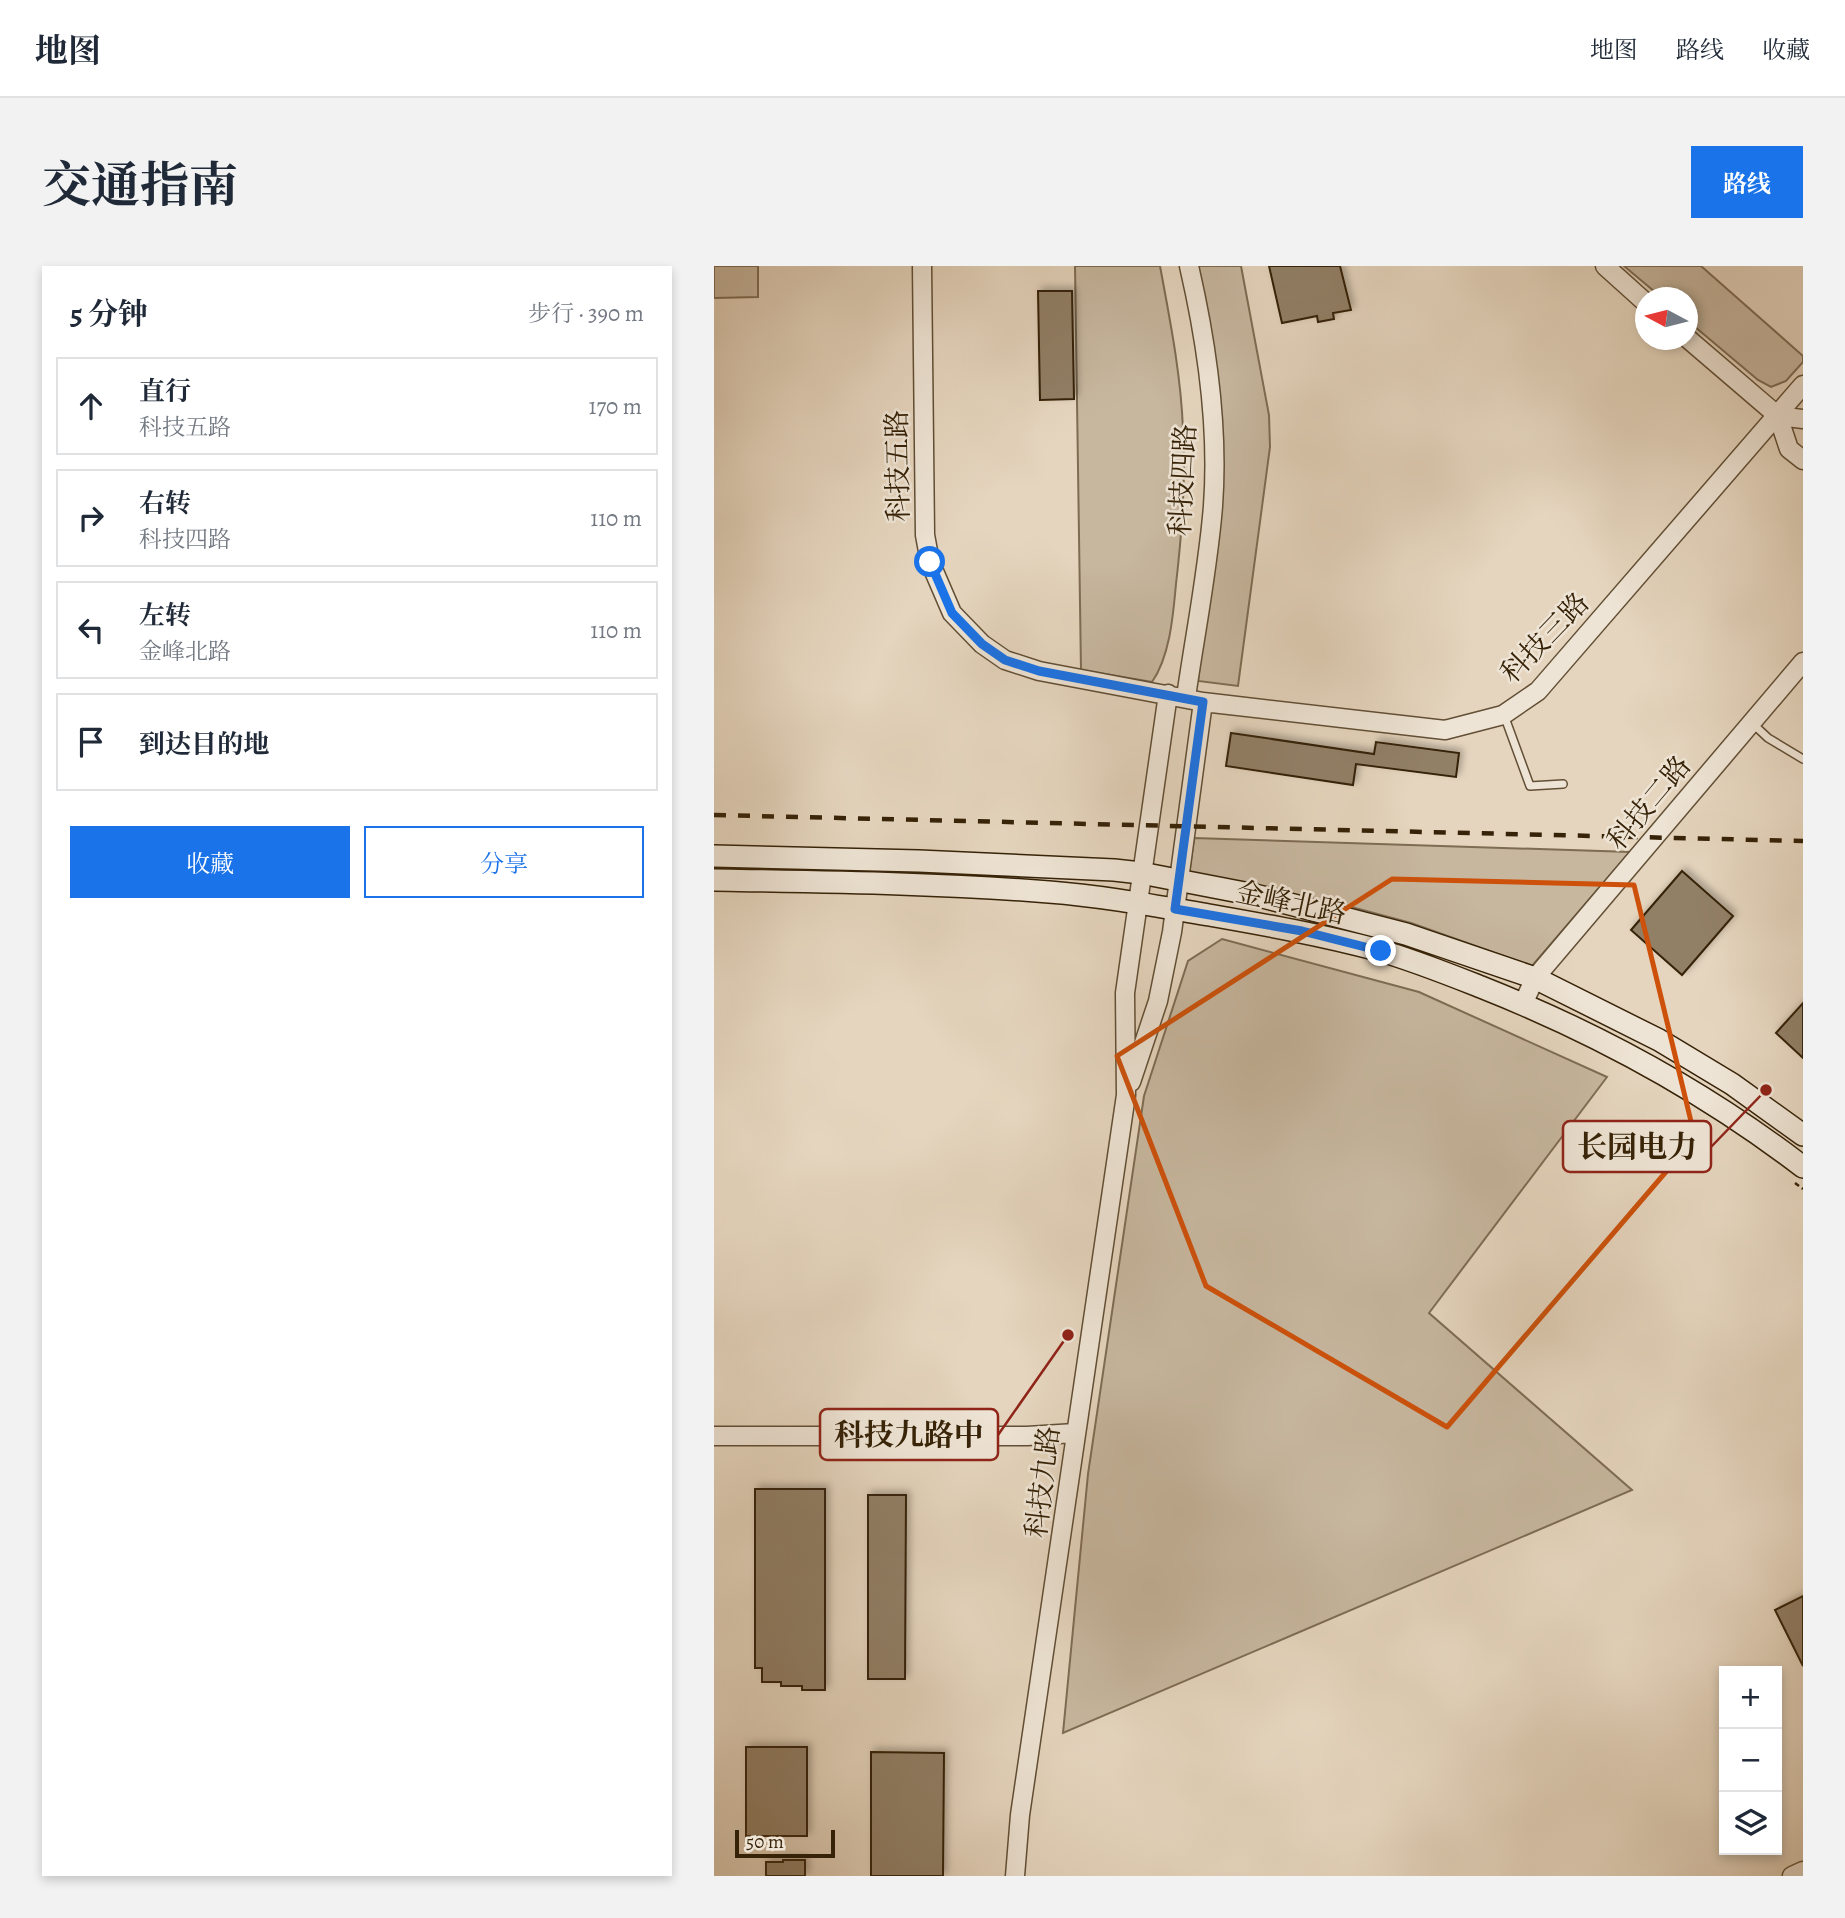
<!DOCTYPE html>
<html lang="zh">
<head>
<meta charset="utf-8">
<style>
	body { margin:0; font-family:Alegreya,"Noto Serif SC",serif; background:#f2f2f3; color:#1f2937 }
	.controls { position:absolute; right:21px; bottom:21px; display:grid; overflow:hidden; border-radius:0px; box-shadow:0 4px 10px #0003 }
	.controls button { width:63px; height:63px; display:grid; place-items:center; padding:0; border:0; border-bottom:2px solid #e0e1e3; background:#fff; color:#1f2937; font:35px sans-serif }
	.compass { position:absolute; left:921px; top:21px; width:63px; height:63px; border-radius:50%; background:#fff; box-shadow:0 4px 10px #0003; rotate:277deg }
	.scale { position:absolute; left:21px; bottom:18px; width:100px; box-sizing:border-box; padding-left:7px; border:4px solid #362207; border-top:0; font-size:19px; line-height:24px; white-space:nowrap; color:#362207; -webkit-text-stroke:5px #eee4d5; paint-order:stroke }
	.stop { position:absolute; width:21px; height:21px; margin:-16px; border:5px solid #1a73e8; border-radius:50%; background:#fff }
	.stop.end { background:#1a73e8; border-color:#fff; box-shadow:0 2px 7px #0008 }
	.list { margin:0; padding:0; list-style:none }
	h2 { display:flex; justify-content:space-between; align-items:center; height:91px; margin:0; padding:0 28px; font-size:30px }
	h2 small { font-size:23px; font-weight:400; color:#747a83 }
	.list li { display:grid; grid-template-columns:46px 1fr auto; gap:21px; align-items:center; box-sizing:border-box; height:98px; margin:0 14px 14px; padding:0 14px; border:2px solid #e0e1e3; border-radius:0px }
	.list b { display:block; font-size:26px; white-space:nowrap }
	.list p { margin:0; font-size:23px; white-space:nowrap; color:#747a83 }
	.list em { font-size:23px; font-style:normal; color:#747a83 }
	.actions { display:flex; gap:14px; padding:21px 28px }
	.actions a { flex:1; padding:16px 0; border:2px solid #1a73e8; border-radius:0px; text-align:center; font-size:24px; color:#1a73e8 }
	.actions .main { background:#1a73e8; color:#fff }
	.icon { flex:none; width:38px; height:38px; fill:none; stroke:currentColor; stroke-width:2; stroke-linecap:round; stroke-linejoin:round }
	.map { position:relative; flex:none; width:1089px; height:1610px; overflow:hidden; border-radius:0px }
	header { display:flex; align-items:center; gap:42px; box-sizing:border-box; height:98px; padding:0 35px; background:#fff; border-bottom:2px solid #e0e1e3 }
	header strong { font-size:33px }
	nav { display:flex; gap:38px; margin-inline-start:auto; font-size:24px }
	.intro { display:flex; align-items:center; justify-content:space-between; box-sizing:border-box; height:168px; padding:0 42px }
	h1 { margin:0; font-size:49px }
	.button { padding:18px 32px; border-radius:0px; background:#1a73e8; color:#fff; font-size:24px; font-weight:700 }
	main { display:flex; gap:42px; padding:0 42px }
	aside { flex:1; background:#fff; border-radius:0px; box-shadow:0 4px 10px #0003 }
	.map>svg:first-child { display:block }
	.green { fill:#c7b79f; stroke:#7e6c53; stroke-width:2 }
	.building { fill:#917f66; stroke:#362207; stroke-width:2; filter:url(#shadow) }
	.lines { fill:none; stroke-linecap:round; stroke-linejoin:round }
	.service-casing { stroke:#624f35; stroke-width:10 }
	.tertiary-casing { stroke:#624f35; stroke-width:21 }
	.secondary-casing { stroke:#362207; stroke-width:24 }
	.path { stroke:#362207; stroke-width:2.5; stroke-dasharray:5 3.5; stroke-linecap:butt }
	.service { stroke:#eee4d5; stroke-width:7 }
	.tertiary { stroke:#eee4d5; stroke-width:18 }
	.secondary { stroke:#eee4d5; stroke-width:21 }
	.rail { stroke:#362207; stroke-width:4.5; stroke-dasharray:12 12; stroke-linecap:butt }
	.route { stroke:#1a73e8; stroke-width:9 }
	.marked { fill:none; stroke:#cd510b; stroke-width:5; stroke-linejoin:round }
	.labels { text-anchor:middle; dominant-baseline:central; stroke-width:5; stroke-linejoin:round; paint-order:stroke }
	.street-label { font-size:28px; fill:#362207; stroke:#eee4d5 }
	.leader { fill:none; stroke:#8f2418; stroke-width:2.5 }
	.callout-dot { fill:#8f2418; stroke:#eee4d5; stroke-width:2.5 }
	.callout { fill:#eee4d5; stroke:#8f2418; stroke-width:2.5 }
	.callout-label { font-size:30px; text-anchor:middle; font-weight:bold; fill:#362207 }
</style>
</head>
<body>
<header>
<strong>地图</strong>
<nav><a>地图</a><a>路线</a><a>收藏</a></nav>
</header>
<div class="intro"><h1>交通指南</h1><a class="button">路线</a></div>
<main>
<aside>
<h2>5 分钟<small>步行 · 390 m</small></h2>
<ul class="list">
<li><svg class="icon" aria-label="ahead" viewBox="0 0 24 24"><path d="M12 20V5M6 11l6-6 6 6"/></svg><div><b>直行</b><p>科技五路</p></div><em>170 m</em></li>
<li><svg class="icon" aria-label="right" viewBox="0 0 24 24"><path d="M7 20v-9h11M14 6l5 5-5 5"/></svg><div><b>右转</b><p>科技四路</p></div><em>110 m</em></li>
<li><svg class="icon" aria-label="left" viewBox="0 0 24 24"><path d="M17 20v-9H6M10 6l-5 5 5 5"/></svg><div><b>左转</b><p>金峰北路</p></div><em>110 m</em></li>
<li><svg class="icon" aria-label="arrive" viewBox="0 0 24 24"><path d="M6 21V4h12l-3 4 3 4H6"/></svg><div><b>到达目的地</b></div></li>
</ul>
<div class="actions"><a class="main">收藏</a><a>分享</a></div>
</aside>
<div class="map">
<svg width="1089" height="1610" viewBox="0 0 1089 1610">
	<defs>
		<filter id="shadow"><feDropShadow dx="3.5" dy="-3.5" stdDeviation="3.5" flood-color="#0004"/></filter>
	</defs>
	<rect width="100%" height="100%" fill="#e5d5be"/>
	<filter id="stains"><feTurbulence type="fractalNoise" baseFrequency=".00286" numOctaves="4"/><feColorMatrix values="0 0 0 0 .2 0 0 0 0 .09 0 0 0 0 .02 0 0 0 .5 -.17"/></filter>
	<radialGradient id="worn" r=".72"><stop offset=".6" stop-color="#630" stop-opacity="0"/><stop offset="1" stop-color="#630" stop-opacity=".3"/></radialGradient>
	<path class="green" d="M0,0H44V31L0,32Z
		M361,0H446C456,54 467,109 469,164C472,216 468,267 462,318C459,350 456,390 438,416L367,404Z
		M483,0H527L555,149L556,181L524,420L484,415L506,239Z
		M910,0H987L1089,90V96L1072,115L1057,121L1044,114L974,55L973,32L947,31Z
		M480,572L916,586L818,700L697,657L630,639L475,609Z
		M508,673L705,726L893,811L715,1047L918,1224L349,1467L374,1208L430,830L474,695Z"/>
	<path class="building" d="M555,0H626L637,44L619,47L620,53L604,56L603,50L568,57Z
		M324,25H358L360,133L326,134Z
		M517,467L660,488L662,476L745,487L742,511L642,498L639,519L512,500Z
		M968,605L1019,650L968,709L917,664Z
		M1089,737V792L1062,767Z
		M41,1223H111V1424H88V1420H67V1416H48V1402H41Z
		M154,1229H192L191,1413H154Z
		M1089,1330V1400L1061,1344Z
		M32,1481H93V1570H32Z
		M157,1486L230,1487L229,1610H157Z
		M69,1594H91V1610H52V1596H69Z"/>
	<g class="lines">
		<defs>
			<path id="service" d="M790,449L816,520L849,518
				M1038,457L1054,472L1089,493"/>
			<path id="tertiary" d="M208,0L211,269L216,296L238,347L268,378L291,394L325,405L489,436L731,464L789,449L824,425L1089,119
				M891,0L931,36
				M973,72L1064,150
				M1064,150L1075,183L1089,194
				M1064,150L1089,153
				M472,431C481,368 494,304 499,240C505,159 493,78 475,0
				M809,738L821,712L1089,396
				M417,816L444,735L458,666L489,436
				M0,1170H313L361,1167
				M301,1610L306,1549L412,829L411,727L454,428
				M1078,1610L1089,1605"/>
			<path id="secondary" d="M0,590L205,595L400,604L427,607L541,629L692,668L821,712L945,774L1018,818L1089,869
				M0,614C112,616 223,617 335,626C388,630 442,640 495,649C552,659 608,669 664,684C699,694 734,708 767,721C883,767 990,825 1089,901"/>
		</defs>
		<use href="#service" class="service-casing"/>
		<use href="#tertiary" class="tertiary-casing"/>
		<use href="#secondary" class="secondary-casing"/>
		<path class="path" d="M1081,917L1089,923"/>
		<use href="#service" class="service"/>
		<use href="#tertiary" class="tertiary"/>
		<use href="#secondary" class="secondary"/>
		<path class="rail" d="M0,549L1089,575"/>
	</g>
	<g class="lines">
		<path class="route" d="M216,296L238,347L268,378L291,394L325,405L489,436L461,643L588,665L667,685"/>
	</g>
	<path class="marked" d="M678,613L920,619L981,872L733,1161L492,1020L403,790Z"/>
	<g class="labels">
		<g class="street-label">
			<text transform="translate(184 200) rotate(-91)">科技五路</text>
			<text transform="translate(469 214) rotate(-87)">科技四路</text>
			<text transform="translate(831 372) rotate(-46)">科技三路</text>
			<text transform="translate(935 537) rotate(-50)">科技二路</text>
			<text transform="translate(577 637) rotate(12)">金峰北路</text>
			<text transform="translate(329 1216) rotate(-83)">科技九路</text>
		</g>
	</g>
	<path class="leader" d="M1052 824L997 881M354 1069L284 1169"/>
	<g class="callout-dot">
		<circle cx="1052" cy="824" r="7"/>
		<circle cx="354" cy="1069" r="7"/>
	</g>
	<g class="callout">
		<rect x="849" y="855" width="148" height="51" rx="7"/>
		<rect x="106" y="1143" width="178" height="51" rx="7"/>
	</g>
	<g class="callout-label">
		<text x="923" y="891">长园电力</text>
		<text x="195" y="1179">科技九路中</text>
	</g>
	<rect width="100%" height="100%" filter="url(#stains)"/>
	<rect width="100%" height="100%" fill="url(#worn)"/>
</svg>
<div class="controls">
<button>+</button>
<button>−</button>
<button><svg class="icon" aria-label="layers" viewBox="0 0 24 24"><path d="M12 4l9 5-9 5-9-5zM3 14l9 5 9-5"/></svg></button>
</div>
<svg class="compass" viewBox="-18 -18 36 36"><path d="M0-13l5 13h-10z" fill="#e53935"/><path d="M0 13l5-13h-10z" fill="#747a83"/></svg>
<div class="scale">50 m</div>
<div class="stop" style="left:216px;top:296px"></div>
<div class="stop end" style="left:667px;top:685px"></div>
</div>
</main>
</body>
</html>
